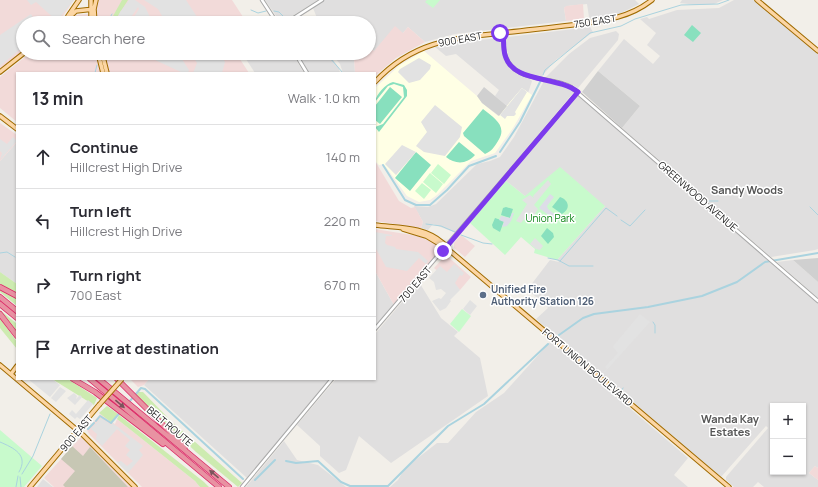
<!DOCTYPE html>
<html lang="en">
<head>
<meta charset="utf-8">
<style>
	body { margin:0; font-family:Manrope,sans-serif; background:#f2f2f3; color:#2b2b33 }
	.controls { position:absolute; right:12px; bottom:12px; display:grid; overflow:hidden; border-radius:0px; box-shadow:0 1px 3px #0004 }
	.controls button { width:36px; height:36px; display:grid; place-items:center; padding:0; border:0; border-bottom:1px solid #e1e1e2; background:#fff; color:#2b2b33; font:20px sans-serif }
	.stop { position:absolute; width:12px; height:12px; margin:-9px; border:3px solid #7c3aed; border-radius:50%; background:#fff }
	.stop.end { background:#7c3aed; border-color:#fff; box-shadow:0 1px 4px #0008 }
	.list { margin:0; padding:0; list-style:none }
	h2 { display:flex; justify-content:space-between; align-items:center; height:52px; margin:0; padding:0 16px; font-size:17px }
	h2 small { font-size:13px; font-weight:400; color:#7c7c81 }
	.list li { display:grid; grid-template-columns:26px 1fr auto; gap:12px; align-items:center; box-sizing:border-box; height:64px; padding:0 16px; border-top:1px solid #e1e1e2 }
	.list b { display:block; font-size:15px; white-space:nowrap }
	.list p { margin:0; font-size:13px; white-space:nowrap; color:#7c7c81 }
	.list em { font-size:13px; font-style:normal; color:#7c7c81 }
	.icon { flex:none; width:22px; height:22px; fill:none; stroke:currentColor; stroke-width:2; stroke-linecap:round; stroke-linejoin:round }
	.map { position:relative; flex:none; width:818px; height:487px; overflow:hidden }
	.search { position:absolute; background:#fff; box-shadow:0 1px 3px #0004; left:16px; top:16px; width:360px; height:44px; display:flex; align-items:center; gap:10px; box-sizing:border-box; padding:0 14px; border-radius:22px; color:#7c7c81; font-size:15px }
	.panel { position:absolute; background:#fff; box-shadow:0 1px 3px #0004; left:16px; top:72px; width:360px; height:308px; border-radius:0px }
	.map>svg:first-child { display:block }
	.residential { fill:#e0dfdf; fill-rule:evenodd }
	.commercial { fill:#f2dad9 }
	.education { fill:#ffffe5 }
	.religious { fill:#d0d0d0 }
	.construction { fill:#c7c7b4 }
	.grass { fill:#cdebb0 }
	.park { fill:#c8facc }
	.pitch { fill:#88e0be }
	.parking { fill:#e2e2e2 }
	.plaza { fill:#dddde8 }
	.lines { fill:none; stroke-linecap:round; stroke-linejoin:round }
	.stream { stroke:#aad3df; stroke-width:1 }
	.canal { stroke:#aad3df; stroke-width:2 }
	.minor-casing { stroke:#a9a9a9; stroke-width:4.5 }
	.major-casing { stroke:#a06b00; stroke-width:5.5 }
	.highway-casing { stroke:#dc2a67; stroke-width:6 }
	.minor { stroke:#fff; stroke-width:2.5 }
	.major { stroke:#fcd6a4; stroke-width:3.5 }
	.highway { stroke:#e892a2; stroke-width:4.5 }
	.major-bridge-casing { stroke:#a06b00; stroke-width:5.5; stroke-linecap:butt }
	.major-bridge { stroke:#fcd6a4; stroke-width:3.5 }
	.oneway { fill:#7b545c }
	.route { stroke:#7c3aed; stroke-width:5 }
	.service-dot { fill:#5c6f8a; stroke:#fff; stroke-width:1.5 }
	.labels { text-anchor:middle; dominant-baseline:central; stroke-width:3; stroke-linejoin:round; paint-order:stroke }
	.street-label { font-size:10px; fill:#222; stroke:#fff }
	.park-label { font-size:10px; fill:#0c8416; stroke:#fff }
	.service-label { font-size:10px; font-weight:bold; fill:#4e5e75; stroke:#fff; text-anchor:start }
	.neighbourhood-label { font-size:11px; font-weight:bold; fill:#555; stroke:#fff }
</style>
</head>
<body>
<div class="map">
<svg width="818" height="487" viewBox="0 0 818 487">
	<rect width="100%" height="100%" fill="#f2efe9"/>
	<path class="residential" d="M265,0H318L281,23Z
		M324,0H635L639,4L619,14L591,19L589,17L587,4L567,6L564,8L566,21L455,34L425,42L408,27L403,33L374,51L369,47V23H319L313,8Z
		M682,0H723L714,4L696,5L680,3Z
		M734,0H754L818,54V249L815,250L771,257L622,128L640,106L598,71L624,39L653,64L660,56L647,45L656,33L640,19L647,17L649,19L677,10L719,8Z
		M590,27L593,32L556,60L541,77L522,72L515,68L509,60L505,39L507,37Z
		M616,31L619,34L618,40L578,88L564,81L546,77L569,54L590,38Z
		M500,38L504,57L508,65L517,74L529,78L532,81L528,93L522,88L507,106L495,96L499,90L456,54L446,56L435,47L457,42Z
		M244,53H292L304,73H255L244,56Z
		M298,53H328L339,68L340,73H309Z
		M331,53H349L354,58L355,73H343L340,64Z
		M544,81L564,85L574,92L456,233L433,224L428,230L421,228L423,222L414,206L428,207L436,204L477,164L490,161L500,157L514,137Z
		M578,95L818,303V468L815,466L809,473L818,480V487H764L758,482L753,487H734L726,480V477L768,428L766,426L721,477L536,319L548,308L541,299L540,300L527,290L550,260L559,262L557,260L605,206L525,196L506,181ZM773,406H803V472H773Z
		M17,142V284L0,272V161Z
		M793,260L818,282V298L777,262Z
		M375,271L394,305L375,326Z
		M419,282L441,318L458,332L454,336L480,358L488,396L391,463L359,436L346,470L339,473L320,456V446L297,425L336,379H375V334Z
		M551,341L688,458L674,475L688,487H390L398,480L405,468L437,443H448L476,412L504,393Z
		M149,379H330L247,478L144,385Z
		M284,441L297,460L318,465L346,487H246Z
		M43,479L53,487H37Z"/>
	<path class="commercial" d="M0,0H74L58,23H23V52L0,69Z
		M97,0H232L247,23H97Z
		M583,4L584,19L566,21L564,8L566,6Z
		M88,14L90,23H68L75,15Z
		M395,26L403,33L408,27L425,42L396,58L375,76V73H355L354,58L349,53H369V47L374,51Z
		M30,53H96L101,73H17V122L0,108V77Z
		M104,53H236L249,73H109Z
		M0,123L17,135V142L0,161Z
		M375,161L399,201L411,208L415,207L423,222L421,228L375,221Z
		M375,229L418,236L432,242L441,249L394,305L375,271Z
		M461,235L475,246L465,257L454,248V243Z
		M446,255L471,277L460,290L434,268Z
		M130,379H149L144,385L138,387Z
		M100,414L115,424L117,419L195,481L200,487H142L89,434L87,430Z
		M81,437L131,487H54L44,478Z
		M815,466L818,468V480L809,473Z"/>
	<path class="education" d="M424,51L477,96L482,103L498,116L522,88L532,95L513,128L495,153L471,161L437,195L430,200L419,202L407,196L386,167L383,164L379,165L375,161V88L400,65Z"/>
	<path class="religious" d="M598,71L640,106L622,128L582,92Z
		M484,87L507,106L499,116L482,103L477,96Z
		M818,258V282L793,260Z"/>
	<path class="construction" d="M72,446L83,456L90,447L128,487H65L63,485L75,471L61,459Z"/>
	<path class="grass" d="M122,0H128L116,19L113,16Z
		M0,272L17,284V293L0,284Z
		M0,288L17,298V306L0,292Z
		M0,310L17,324V334L0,312Z
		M0,318L17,342V349L0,328Z
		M52,379H68L97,398L94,405Z
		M138,392H143L170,420L242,483L238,487L196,452L136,395Z
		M107,406L118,414L111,422L99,413Z
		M119,415L204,482L209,487H200L195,481L117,419Z"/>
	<path class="park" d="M427,0H440L433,8L425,2Z
		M438,164L451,175L444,184L431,173Z
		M560,167L605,206L557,260L534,253L535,249L521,237L505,255L470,223L506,181L525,196Z
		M430,173L443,184L436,193L423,182Z
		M422,183L431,190L424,199L415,191Z
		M462,309L471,316L459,332L450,324Z
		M0,430L42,466L24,487H0Z"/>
	<path class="pitch" d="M692,25L701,33L693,42L684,35Z
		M393,82L404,85L407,90V96L379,132L375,127L383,124L404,97L403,87L394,84L388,86L375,102C376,94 386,84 393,82Z
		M390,87L402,97L380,124L375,120V106Z
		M483,109C494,118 508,126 498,141C494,147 492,151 485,154L464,136L463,133Z
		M459,142L475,155C467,164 456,165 446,157Z
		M416,152L431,165L410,191L395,178Z
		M560,197C569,200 571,209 562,214L552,207Z
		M506,207L513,209L510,218L501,215L503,208Z
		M495,218L504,221L500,232L493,228L492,225Z
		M547,228L553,233L554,237L548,244L541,236Z"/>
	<path class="parking" d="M27,0H74L57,21L36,2L31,5Z
		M129,0H135L145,7L153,23H130L139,9L138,7L127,23L118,20L117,19L120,12Z
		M144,0H186L201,23H168L165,21L158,9Z
		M31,14L36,23H23V47L0,66V35Z
		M156,53H178L189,70L188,73H183L153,59Z
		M191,53H219L225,62L222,73H193L197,63Z
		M419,58L431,65L430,69L420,80L409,83L398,72L400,69Z
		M522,88L527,92L515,112L516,114L514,116H507L505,119L500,115Z
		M435,105L462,127L460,137L445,156L424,152L416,146L427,132L421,122Z
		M13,137L17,141L0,160L2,153L0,151V139L7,144Z
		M402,145L416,152L396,175L385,164Z
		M548,180L551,184L534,205L538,209L529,223L524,219L521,223L516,221L527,204L522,200L530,195L534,198L533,196Z
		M375,232L392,235V236H386L385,243L387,245L395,247L396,249L418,252L428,261L426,264L419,258L407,271L386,267L375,247Z
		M535,238L543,246L540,250L536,249L530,244Z
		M454,264L464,273L462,276L460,275L455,283L460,290L450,300L451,301L446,308L440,311L432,301L439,298L441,299L446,293L441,289L436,290L434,282L429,278L440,266L447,272Z
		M470,300L477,306L470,315L463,309Z
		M640,314L650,322L603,374L602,373L607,369L605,367L618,353L613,347L614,345Z
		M28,379H52L60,385L50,397Z
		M60,387L66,391L56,402L51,398Z
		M74,393L77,396L76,399L80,395L82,397L75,405L67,398Z
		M88,400L93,404L80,419L77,417L75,419L69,414L72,410L76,414Z
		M101,418L111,425L112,423L118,427L143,446L139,450L143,455L128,473L117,462L121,461L127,466L133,461L126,455L130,450L125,446L130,440L117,429L102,446L96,439L97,434L91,429Z"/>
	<path class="plaza" d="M550,194L554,197L547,206L548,209L557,216L554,219L539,208Z
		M512,213H514L511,221L507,226L502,227L504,222L499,220L501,216L510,218Z"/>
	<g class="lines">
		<path class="stream" d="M251,10L258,13L266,11
			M274,11L279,12L286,19
			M107,23L112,14
			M330,58L343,73
			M95,73L97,65
			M543,75L545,70L590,33L621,26L635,19L681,5L718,4L729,0
			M709,201H718
			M810,207L818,215
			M621,220L630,226L645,210
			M426,224L441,226L455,232
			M461,235L483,243L492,244
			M0,253L7,252L15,257
			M548,258L558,260L569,266H593
			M560,261L606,208L617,216
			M653,322L655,325V333
			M622,390L623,388
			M0,442C14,448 29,455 19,472
			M22,474L33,456L50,414
			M20,477L21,487
			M16,487L18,476"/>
		<path class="canal" d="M500,152L520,122L540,82
			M383,165L405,200L416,205H430L447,190L469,166L496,156
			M559,335L583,318L594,314L648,307L702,296L737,282L765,262L818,253
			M96,421L100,416L111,423L141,388L145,389L243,479
			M88,429L94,423
			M286,461L296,463L318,461L341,482L350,486H388L448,426L484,404L548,344
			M255,480L275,460"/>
		<defs>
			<path id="minor" d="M262,0L277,23
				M286,23L322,0
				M503,33C504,40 503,48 505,54C513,84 551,75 571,87L818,301
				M295,53L307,73
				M375,329L578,92
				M242,487L332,379"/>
			<path id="major" d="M757,0L818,51
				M68,16L79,0
				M63,23L76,11L94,9
				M91,23V0
				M95,23L94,9L96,0
				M98,53L103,73
				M102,53L107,73
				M0,72L24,53
				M375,82C412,42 452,38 502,33C526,30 549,28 572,25C601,21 628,19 652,0
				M0,116L17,129
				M375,225C399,228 423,226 443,243C446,245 446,247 449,250L729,487
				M403,229L426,236L446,248
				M0,365L83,435L135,487
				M11,374L17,366
				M30,487L99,405"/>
			<path id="highway" d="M0,287L17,296
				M0,297L17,311
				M0,304L17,318
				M0,314L17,336
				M73,379L95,392L163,444
				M90,379L219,487
				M99,379L229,487
				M117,379L185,447"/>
		</defs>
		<use href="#minor" class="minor-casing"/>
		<use href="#major" class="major-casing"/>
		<use href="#highway" class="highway-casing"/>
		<use href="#minor" class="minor"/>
		<use href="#major" class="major"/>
		<use href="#highway" class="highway"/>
		<defs>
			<path id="major-bridge" d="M99,405L122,379"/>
		</defs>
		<use href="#major-bridge" class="major-bridge-casing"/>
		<use href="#major-bridge" class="major-bridge"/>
	</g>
	<defs><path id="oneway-solid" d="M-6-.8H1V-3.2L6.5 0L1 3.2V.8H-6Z"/></defs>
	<g class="oneway">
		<use href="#oneway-solid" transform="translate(120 404) rotate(40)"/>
		<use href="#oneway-solid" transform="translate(214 474) rotate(-140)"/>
	</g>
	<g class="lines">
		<path class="route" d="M443,251L578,92C556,75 513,84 505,55C503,48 504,40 503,33H500"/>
	</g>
	<circle class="service-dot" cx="483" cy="295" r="4"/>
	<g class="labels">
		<g class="street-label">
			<text transform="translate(595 21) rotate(-9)">750 EAST</text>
			<text transform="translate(460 39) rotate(-10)">900 EAST</text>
			<text transform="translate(698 196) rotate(41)">GREENWOOD AVENUE</text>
			<text transform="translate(415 284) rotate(-49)">700 EAST</text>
			<text transform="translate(588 367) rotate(40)">FORT UNION BOULEVARD</text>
			<text transform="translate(170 426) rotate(40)">BELT ROUTE</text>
			<text transform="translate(76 433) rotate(-50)">900 EAST</text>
		</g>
		<g class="park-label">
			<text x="550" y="218">Union Park</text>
		</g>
		<g class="service-label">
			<text x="491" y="289">Unified Fire<tspan x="491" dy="12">Authority Station 126</tspan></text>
		</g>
		<g class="neighbourhood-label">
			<text x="747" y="189">Sandy Woods</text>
			<text x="730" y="418">Wanda Kay<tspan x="730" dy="13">Estates</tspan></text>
		</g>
	</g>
</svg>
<div class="controls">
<button>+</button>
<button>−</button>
</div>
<div class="stop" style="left:500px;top:33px"></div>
<div class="stop end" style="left:443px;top:251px"></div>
<div class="search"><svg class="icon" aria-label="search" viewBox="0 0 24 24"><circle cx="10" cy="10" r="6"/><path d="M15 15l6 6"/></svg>Search here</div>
<section class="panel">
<h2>13 min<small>Walk · 1.0 km</small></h2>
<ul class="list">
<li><svg class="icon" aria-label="ahead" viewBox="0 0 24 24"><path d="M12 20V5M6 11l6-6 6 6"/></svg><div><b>Continue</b><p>Hillcrest High Drive</p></div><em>140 m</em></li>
<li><svg class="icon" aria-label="left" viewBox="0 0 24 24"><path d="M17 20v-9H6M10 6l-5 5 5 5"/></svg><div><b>Turn left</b><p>Hillcrest High Drive</p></div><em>220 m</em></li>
<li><svg class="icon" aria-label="right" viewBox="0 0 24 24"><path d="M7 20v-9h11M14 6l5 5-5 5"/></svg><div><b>Turn right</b><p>700 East</p></div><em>670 m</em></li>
<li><svg class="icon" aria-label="arrive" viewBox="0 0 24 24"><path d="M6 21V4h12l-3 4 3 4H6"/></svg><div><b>Arrive at destination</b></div></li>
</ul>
</section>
</div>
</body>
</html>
